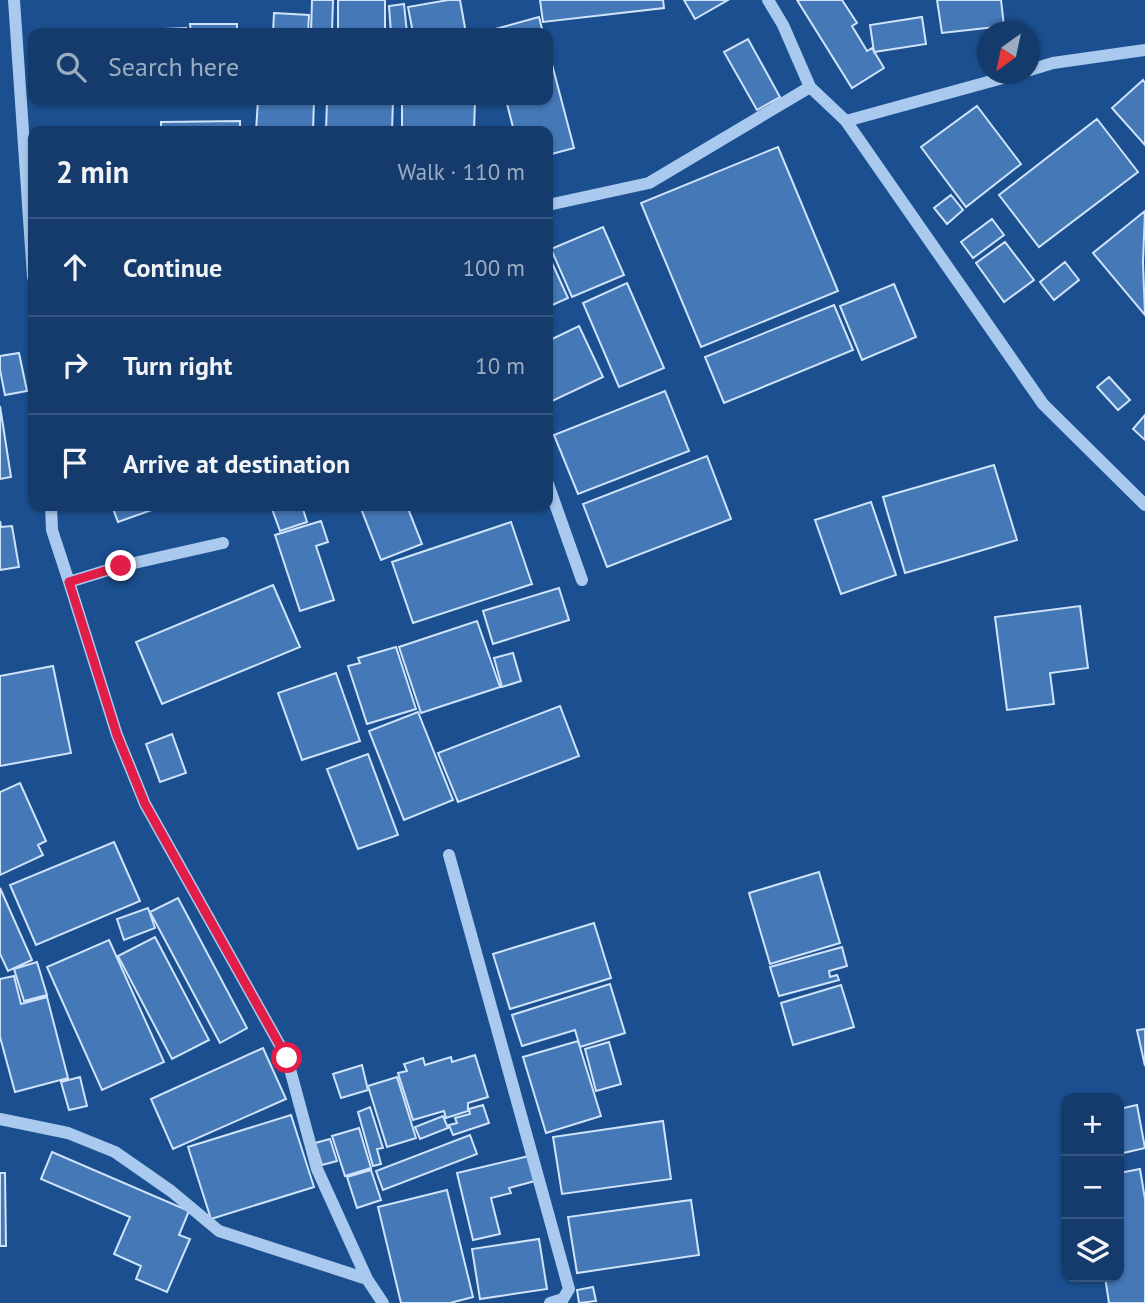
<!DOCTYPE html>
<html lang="en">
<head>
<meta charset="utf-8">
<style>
	body { margin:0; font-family:"PT Sans",sans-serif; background:#1d4271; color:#f1f3f6 }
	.controls { position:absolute; right:21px; bottom:21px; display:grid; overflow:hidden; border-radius:14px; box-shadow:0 2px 5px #0004 }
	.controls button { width:63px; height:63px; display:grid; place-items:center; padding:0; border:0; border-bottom:2px solid #33557e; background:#143b6b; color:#f1f3f6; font:35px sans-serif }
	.compass { position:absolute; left:977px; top:21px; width:63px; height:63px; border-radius:50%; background:#143b6b; box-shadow:0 2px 5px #0004; rotate:213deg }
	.stop { position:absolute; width:21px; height:21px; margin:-16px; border:5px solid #e11d48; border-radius:50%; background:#fff }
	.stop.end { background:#e11d48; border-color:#fff; box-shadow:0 2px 7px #0008 }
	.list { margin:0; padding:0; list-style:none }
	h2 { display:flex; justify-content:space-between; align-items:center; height:91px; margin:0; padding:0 28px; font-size:30px }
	h2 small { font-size:23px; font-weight:400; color:#9dadc1 }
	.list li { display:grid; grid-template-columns:46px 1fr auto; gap:21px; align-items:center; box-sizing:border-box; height:98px; padding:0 28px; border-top:2px solid #33557e }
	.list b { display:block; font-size:26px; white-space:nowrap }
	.list em { font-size:23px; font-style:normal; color:#9dadc1 }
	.icon { flex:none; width:38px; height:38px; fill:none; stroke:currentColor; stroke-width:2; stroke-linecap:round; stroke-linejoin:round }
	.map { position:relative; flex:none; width:1145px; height:1303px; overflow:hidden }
	.search { position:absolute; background:#143b6b; box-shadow:0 2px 5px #0004; left:28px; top:28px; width:525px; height:77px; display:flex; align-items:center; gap:18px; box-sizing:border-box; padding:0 24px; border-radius:14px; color:#9dadc1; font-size:26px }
	.panel { position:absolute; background:#143b6b; box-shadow:0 2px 5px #0004; left:28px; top:126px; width:525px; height:385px; border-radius:14px }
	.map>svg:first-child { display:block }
	.building { fill:#4478b7; stroke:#cfe3fa; stroke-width:2 }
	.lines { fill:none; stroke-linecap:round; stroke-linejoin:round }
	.minor { stroke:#a9c9ee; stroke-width:12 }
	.route { stroke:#e11d48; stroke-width:9 }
</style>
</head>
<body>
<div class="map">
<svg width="1145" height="1303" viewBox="0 0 1145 1303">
	<rect width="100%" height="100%" fill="#1b4f8f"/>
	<path class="building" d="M312,0H333L332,33H311Z
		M338,0H385V33H338Z
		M448,0H460L466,33H413L408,7Z
		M540,0H663L664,8L543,22Z
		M684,0H728L695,19Z
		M797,0H842L857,23L852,26L867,51L872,48L884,68L852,88Z
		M937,0H1001L1004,26L942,33Z
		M404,4L407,33H391L389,6Z
		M274,13L309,15L308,33H273Z
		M539,17L543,33H488V31Z
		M922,17L926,44L874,52L870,25Z
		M190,24H237V33H191Z
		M186,28V33H165V29Z
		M748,39L780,97L757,110L724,52Z
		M548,49L574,148L548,155V131H514L506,100H548Z
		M1143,80L1145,83V145L1112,108Z
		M258,100H314L313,131H256Z
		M327,100H393L392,131H326Z
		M402,100H475L474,131H402Z
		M977,106L1021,164L966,207L921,147Z
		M1097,119L1138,172L1039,247L999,195Z
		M240,121V131H161V122Z
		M778,147L838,291L701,347L641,203Z
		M951,195L963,210L947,224L934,208Z
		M1145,211L1143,262L1145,315L1093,253Z
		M992,219L1004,235L973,258L961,242Z
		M603,227L624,275L572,297L551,249Z
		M1005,242L1034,280L1004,302L976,263Z
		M548,254L568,298L548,307Z
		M1065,262L1079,280L1054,300L1040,282Z
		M627,283L664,368L619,387L583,303Z
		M894,284L916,337L862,360L840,306Z
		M834,305L853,350L724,403L705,357Z
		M579,326L603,377L548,403V341Z
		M19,353L27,391L5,395L0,370V356Z
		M1109,377L1130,400L1118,410L1097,387Z
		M665,391L689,451L578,494L554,435Z
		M0,406L11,477L0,479Z
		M1145,415V440L1133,429Z
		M707,456L731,519L607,567L583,504Z
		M994,465L1017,540L905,573L883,497Z
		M871,502L896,575L841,594L815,520Z
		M112,506H163L118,522Z
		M271,506H312L303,509L307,522L280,531Z
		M360,506H407L422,544L381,560Z
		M0,521L1,527L12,526L19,567L0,570Z
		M321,521L328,542L316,546L334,600L300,611L275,535Z
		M511,522L532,584L413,623L392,562Z
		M273,585L300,647L162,704L136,642Z
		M559,588L569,620L493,644L483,611Z
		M1080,606L1088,668L1050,673L1054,704L1007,710L995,617Z
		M477,621L500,687L421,713L399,647Z
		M396,647L416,709L367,724L348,666L360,663L358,658Z
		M513,653L521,681L502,687L494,658Z
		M53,666L71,753L0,766V676Z
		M336,673L360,741L302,760L278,693Z
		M560,706L579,756L458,802L438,753Z
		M418,712L453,800L404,820L369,731Z
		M172,734L186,773L160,782L146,744Z
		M368,754L398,835L358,849L327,769Z
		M20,783L46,841L38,845L43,855L0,875V792Z
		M114,842L140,901L36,945L10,885Z
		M819,872L840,943L770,964L749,893Z
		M0,888L32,960L8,971L0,954Z
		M178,898L247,1028L220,1043L150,912Z
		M148,908L155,928L124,940L117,919Z
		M594,923L611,978L510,1009L493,954Z
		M155,937L209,1040L172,1059L118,956Z
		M109,940L164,1062L102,1090L47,967Z
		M842,947L847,966L829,971L830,977L837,975L839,980L779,996L770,967Z
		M37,962L47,995L24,1001L14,969Z
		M14,976L21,1004L47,997L68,1078L15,1092L0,1037V979Z
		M610,984L625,1033L580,1047L575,1030L522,1046L512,1015Z
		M841,985L854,1027L793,1045L781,1003Z
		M1145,1029V1066L1137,1030Z
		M578,1041L601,1116L546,1133L523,1057Z
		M609,1042L621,1084L596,1091L585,1049Z
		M263,1048L286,1099L173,1149L151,1099Z
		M475,1055L488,1097L468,1103V1111L446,1118L444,1111L413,1120L398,1073L407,1071L404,1064L423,1058L425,1065L451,1057L452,1062Z
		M362,1065L368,1090L341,1098L333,1074Z
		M80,1077L87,1106L69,1110L61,1082Z
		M397,1077L416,1138L387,1147L368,1086Z
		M483,1105L489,1123L453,1135L449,1125L457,1123L455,1118L470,1114L469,1109Z
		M1137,1105L1145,1148L1119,1154V1109Z
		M370,1107L383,1148L377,1149L381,1164L373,1166L358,1112Z
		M291,1115L314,1187L211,1219L188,1147Z
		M443,1116L448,1128L420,1139L415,1127Z
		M663,1121L671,1179L562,1194L553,1137Z
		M359,1128L371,1168L345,1176L332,1136Z
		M470,1135L477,1154L383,1190L376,1171Z
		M330,1139L337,1161L322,1165L315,1143Z
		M52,1152L189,1211L179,1235L190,1239L167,1292L136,1279L141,1266L114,1254L130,1217L41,1179Z
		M529,1156L535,1181L509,1188L511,1193L491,1198L500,1234L473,1240L457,1173Z
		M1140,1169L1145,1199V1303H1109L1105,1277H1119V1173Z
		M371,1170L381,1200L357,1208L347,1177Z
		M0,1173H5L6,1246H0Z
		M447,1190L473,1297L450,1303H401L378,1207Z
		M691,1200L699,1255L577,1273L568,1217Z
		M539,1239L547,1289L480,1299L472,1249Z
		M593,1287L596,1301L579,1303L577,1290Z"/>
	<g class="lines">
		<path class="minor" d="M14,0L33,277
			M768,0L783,25L810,87L846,121L1043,404L1145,505
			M1030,70L1053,63L1145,50
			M846,121L1017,74
			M548,205L649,183L810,87
			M548,484L582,580
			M51,506L52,530L69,582L117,735L145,804L287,1058L317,1169L367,1279L383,1303
			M69,582L121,566L223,543
			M449,855L569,1289L563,1299L550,1303
			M0,1119L68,1133L115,1152L171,1191L219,1231L367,1279"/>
	</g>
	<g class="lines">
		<path class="route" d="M121,566L69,582L117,735L145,804L287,1058"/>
	</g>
</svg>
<div class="controls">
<button>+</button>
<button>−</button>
<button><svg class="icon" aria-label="layers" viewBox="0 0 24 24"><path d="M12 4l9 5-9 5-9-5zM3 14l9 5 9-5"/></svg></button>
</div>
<svg class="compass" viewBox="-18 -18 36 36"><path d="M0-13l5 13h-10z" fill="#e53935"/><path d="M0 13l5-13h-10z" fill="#9dadc1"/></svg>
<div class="stop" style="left:287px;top:1058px"></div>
<div class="stop end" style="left:121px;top:566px"></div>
<div class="search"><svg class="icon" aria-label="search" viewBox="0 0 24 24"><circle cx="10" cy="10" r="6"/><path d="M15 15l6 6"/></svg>Search here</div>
<section class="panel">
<h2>2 min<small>Walk · 110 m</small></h2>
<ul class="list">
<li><svg class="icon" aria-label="ahead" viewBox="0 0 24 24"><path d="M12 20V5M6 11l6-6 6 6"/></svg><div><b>Continue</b></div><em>100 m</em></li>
<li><svg class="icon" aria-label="right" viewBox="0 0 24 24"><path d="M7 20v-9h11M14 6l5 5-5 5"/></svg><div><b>Turn right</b></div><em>10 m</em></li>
<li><svg class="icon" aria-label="arrive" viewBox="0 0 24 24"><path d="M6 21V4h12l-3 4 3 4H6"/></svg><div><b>Arrive at destination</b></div></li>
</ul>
</section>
</div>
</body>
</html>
